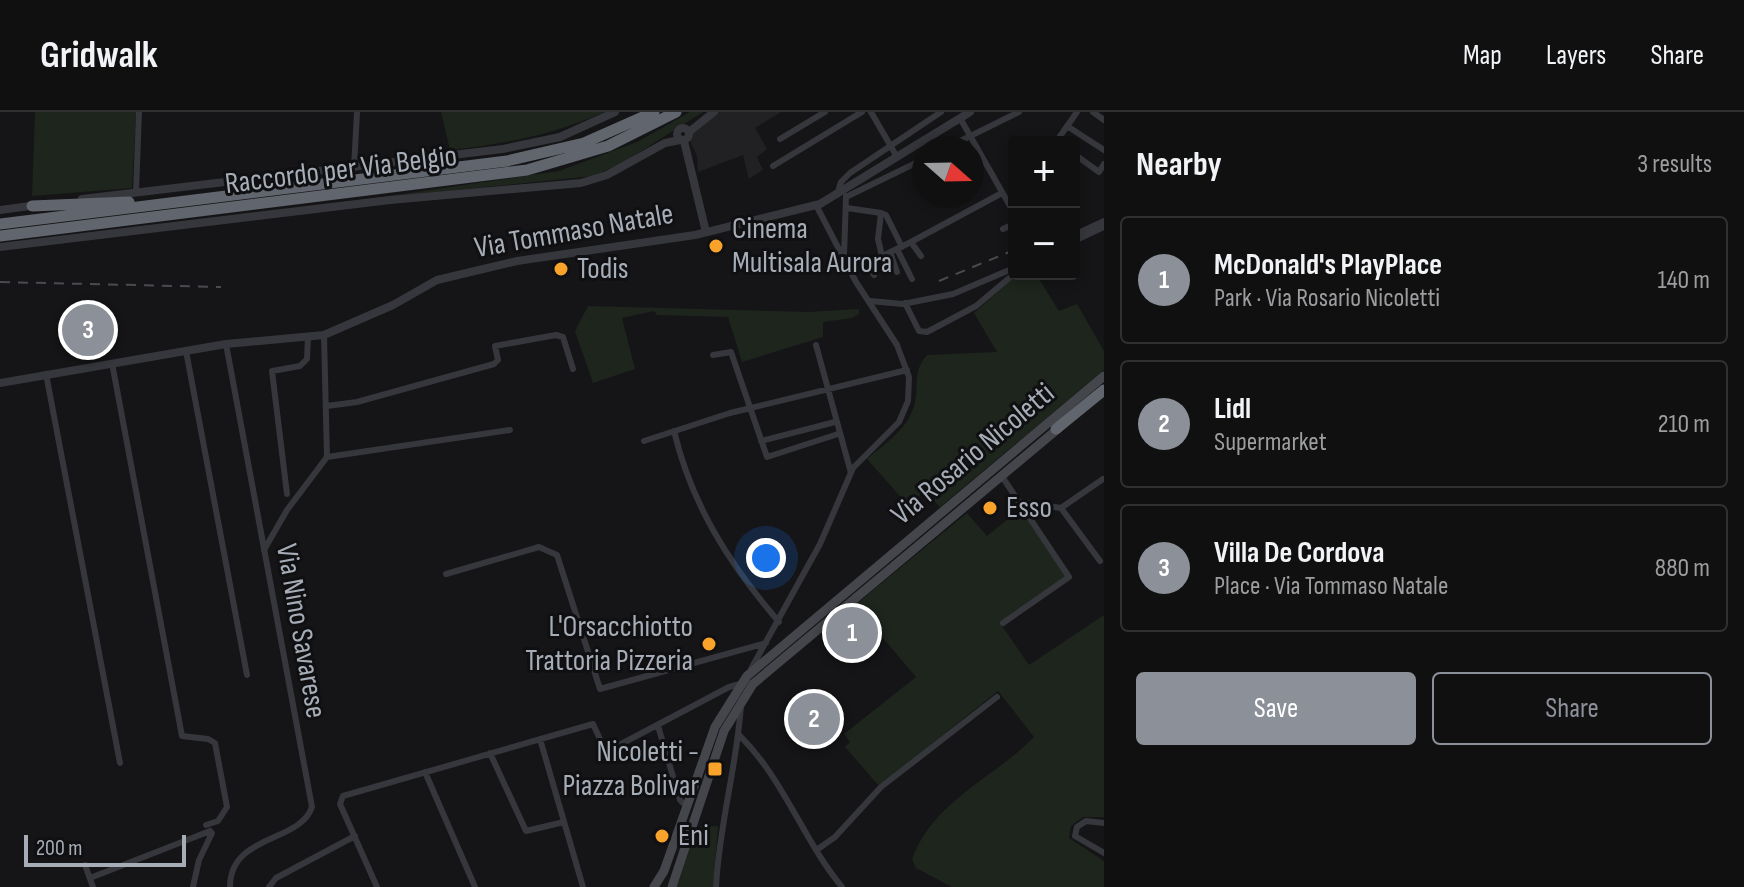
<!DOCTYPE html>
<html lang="en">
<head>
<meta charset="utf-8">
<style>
	body { margin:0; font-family:"Sofia Sans Condensed",sans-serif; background:#19191a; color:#f1f3f6 }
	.controls { position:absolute; right:24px; top:24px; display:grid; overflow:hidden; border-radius:8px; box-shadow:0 4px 12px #0003 }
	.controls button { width:72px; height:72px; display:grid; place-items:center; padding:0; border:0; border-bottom:2px solid #303031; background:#101011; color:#f1f3f6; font:40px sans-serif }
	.compass { position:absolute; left:912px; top:24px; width:72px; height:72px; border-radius:50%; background:#101011; box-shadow:0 4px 12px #0003; rotate:110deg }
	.scale { position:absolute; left:24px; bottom:20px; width:162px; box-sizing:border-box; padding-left:8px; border:4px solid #a6adb7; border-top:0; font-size:22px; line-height:28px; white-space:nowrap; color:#a6adb7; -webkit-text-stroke:6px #101012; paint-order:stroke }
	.you { position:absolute; left:766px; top:446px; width:28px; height:28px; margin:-20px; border:6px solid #fff; border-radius:50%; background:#1a73e8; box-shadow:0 0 0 12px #1a73e833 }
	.badge { display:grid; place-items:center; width:52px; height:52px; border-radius:50%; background:#8c9099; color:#fff; font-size:26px; font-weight:700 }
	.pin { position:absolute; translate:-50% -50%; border:4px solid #fff; box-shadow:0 2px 8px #0006 }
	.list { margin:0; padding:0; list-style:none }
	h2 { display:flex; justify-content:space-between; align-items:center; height:104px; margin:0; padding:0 32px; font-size:34px }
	h2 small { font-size:26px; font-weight:400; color:#9c9d9f }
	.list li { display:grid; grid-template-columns:52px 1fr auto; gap:24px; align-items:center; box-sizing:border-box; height:128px; margin:0 16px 16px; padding:0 16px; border:2px solid #303031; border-radius:8px }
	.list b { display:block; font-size:30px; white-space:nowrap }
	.list p { margin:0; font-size:26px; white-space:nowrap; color:#9c9d9f }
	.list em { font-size:26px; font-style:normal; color:#9c9d9f }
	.actions { display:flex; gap:16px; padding:24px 32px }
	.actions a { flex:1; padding:18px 0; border:2px solid #8c9099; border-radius:8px; text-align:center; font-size:28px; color:#8c9099 }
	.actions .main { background:#8c9099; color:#fff }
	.map { position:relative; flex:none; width:1104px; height:775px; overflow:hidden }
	header { display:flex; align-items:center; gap:48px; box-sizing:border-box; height:112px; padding:0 40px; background:#101011; border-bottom:2px solid #303031 }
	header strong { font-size:38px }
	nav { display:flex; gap:44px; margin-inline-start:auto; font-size:28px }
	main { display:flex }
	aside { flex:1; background:#101011 }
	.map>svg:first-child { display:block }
	.built { fill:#212124 }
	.green { fill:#1d251d }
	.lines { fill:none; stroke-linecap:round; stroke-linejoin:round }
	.minor { stroke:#36373c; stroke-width:6 }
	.tertiary { stroke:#36373c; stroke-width:8 }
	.secondary { stroke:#44464c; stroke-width:9 }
	.motorway { stroke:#61656d; stroke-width:11 }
	.rail { stroke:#494b51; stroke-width:2; stroke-dasharray:10 8; stroke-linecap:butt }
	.poi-dot { fill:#f9a32b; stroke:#101012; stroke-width:3 }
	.labels { text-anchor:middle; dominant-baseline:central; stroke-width:6; stroke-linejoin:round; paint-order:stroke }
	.street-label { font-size:30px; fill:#a6adb7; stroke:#101012 }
	.poi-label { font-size:30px; fill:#a6adb7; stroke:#101012; text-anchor:start }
</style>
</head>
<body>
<header>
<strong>Gridwalk</strong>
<nav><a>Map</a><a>Layers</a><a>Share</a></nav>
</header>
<main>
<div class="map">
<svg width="1104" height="775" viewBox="0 0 1104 775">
	<rect width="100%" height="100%" fill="#151517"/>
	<path class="built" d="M719,0H781L755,16L767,37L757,45L763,58L749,67L743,43L698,60L697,44L690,29L695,15Z"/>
	<path class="green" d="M35,0H136L132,76L32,84Z
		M441,0H604C553,23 505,32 450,38Z
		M690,0H703L619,53L593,64L362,88L559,59L637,30Z
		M1025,162H1036L1059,199L1077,192L1104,239V258L940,395L924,379L914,390L906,391L867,347C882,334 903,320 911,302C922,280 910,261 927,243L997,240L974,201L1011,168Z
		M588,194L809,200L859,197V202L852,206L823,210V225L742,250L728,205L657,203L654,199L622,206L635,257L593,271L575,219Z
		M1020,397L1066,464L1000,511L1029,553L1104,503V705H1083L1071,714L1069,726L1104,749V775H952L916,756L912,747C934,688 993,667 1034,625L998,579L879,674L845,635L850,630L844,622L916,565L855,493L967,401L987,424Z
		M718,714L713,775H677L697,715Z"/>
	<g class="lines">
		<path class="minor" d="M871,0L897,45
			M1093,0L1104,8
			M960,6L1014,101
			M1067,14L1104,38
			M780,27L825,0
			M1056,30L1077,0
			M946,36L1019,0
			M1074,42L1099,60L1104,52
			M773,54L862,0
			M354,56L357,0
			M136,80L139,0
			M837,83L841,70L850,61L941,0
			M846,85L924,47
			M847,96L881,101L878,127L882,144
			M881,101L886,103L902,135
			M1003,117L1014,112
			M1074,123L1104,109
			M1074,129L1104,115
			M911,130L1002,81
			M897,137L912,167
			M890,140L897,160
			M844,144L846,84
			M874,163L866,152L911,130L921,144
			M870,189L903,192L953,182L1014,156
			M905,191L919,219L927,220L976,194L1014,162
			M226,232L312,695C300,731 230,722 230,775
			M816,233L851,361
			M186,239L247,563
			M713,243L731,240L767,345L838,322
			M112,251L182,624L208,627L215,631L227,695L218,709L206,713
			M46,262L120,651
			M327,294L357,290L494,252L498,248L495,234L556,223L563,225L573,257
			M674,319C692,394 730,453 779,510
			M644,329L730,301L907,258
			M761,329L835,310
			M327,345L510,318
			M1001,363L1069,465L1003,511
			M287,382L272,259L300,254L307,247L308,225
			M1021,390L1061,396L1103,367
			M1061,396L1100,449
			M264,438L287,398L327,345L324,223
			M446,462L539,435L557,443L600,577L766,531
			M751,557L820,432L853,356L899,310L908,289L909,265L897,233L856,170L816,93
			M658,614L680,688L687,695
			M739,623C784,667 803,728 842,775
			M540,627L583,775
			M490,641L526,719L564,710
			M425,660L475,775
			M1104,711L1086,709L1077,715L1075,724L1104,741
			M818,737L835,725L881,675L997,585
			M85,753L93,775
			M90,766L210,719
			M193,775L199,748L212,721L210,719
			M269,775L276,766L355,724
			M377,775L340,692L343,684L593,612L606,640L729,575L740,572
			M716,775C719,713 737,654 741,593"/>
		<path class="tertiary" d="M677 22a6 6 0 1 1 12 0a6 6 0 1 1-12 0Z
			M689,20L714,0
			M684,29L706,120
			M82,87L503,37L560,25L615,0
			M0,98L37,93
			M0,135L390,88L581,71L607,63L665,31L680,28
			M0,271L226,232L324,223L393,193L437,168L517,149L695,123L820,92L970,0"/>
		<path class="secondary" d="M654,775L664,759L715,615L747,564L1104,264
			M672,775L724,619L753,572L1060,315"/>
		<path class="motorway" d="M32,94L129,90
			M0,112L507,49L584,31L654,0
			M0,124L527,58L608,34L676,0
			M1056,317L1104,278"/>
		<path class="rail" d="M939,169L1014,138
			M0,170L221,175"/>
	</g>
	<g class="poi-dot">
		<circle cx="716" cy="134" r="8"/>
		<circle cx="561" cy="157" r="8"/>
		<circle cx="990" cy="396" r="8"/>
		<circle cx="709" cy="532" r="8"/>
		<rect x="707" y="649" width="16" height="16" rx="4"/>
		<circle cx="662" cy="724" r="8"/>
	</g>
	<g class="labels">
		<g class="street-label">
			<text transform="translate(341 58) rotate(-7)">Raccordo per Via Belgio</text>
			<text transform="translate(574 119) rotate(-10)">Via Tommaso Natale</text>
			<text transform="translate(973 342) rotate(-40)">Via Rosario Nicoletti</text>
			<text transform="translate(301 519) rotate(80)">Via Nino Savarese</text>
		</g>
		<g class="poi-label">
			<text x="732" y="117">Cinema<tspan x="732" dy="34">Multisala Aurora</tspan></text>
			<text x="577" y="157">Todis</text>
			<text x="1006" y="396">Esso</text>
			<text x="693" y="515" text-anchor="end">L'Orsacchiotto<tspan x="693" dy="34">Trattoria Pizzeria</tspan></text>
			<text x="699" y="640" text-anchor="end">Nicoletti -<tspan x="699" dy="34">Piazza Bolivar</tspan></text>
			<text x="678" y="724">Eni</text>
		</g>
	</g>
</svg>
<div class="controls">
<button>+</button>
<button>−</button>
</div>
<svg class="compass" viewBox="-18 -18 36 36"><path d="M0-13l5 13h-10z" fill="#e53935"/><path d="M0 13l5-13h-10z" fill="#9c9d9f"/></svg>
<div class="scale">200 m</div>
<div class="you"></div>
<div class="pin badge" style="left:852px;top:521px">1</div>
<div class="pin badge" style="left:814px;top:607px">2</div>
<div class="pin badge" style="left:88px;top:218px">3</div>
</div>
<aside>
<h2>Nearby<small>3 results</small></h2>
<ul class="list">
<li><span class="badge">1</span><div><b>McDonald's PlayPlace</b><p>Park · Via Rosario Nicoletti</p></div><em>140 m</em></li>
<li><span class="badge">2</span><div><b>Lidl</b><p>Supermarket</p></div><em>210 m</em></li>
<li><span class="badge">3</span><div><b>Villa De Cordova</b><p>Place · Via Tommaso Natale</p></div><em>880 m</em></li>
</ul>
<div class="actions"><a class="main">Save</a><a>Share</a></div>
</aside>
</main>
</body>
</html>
